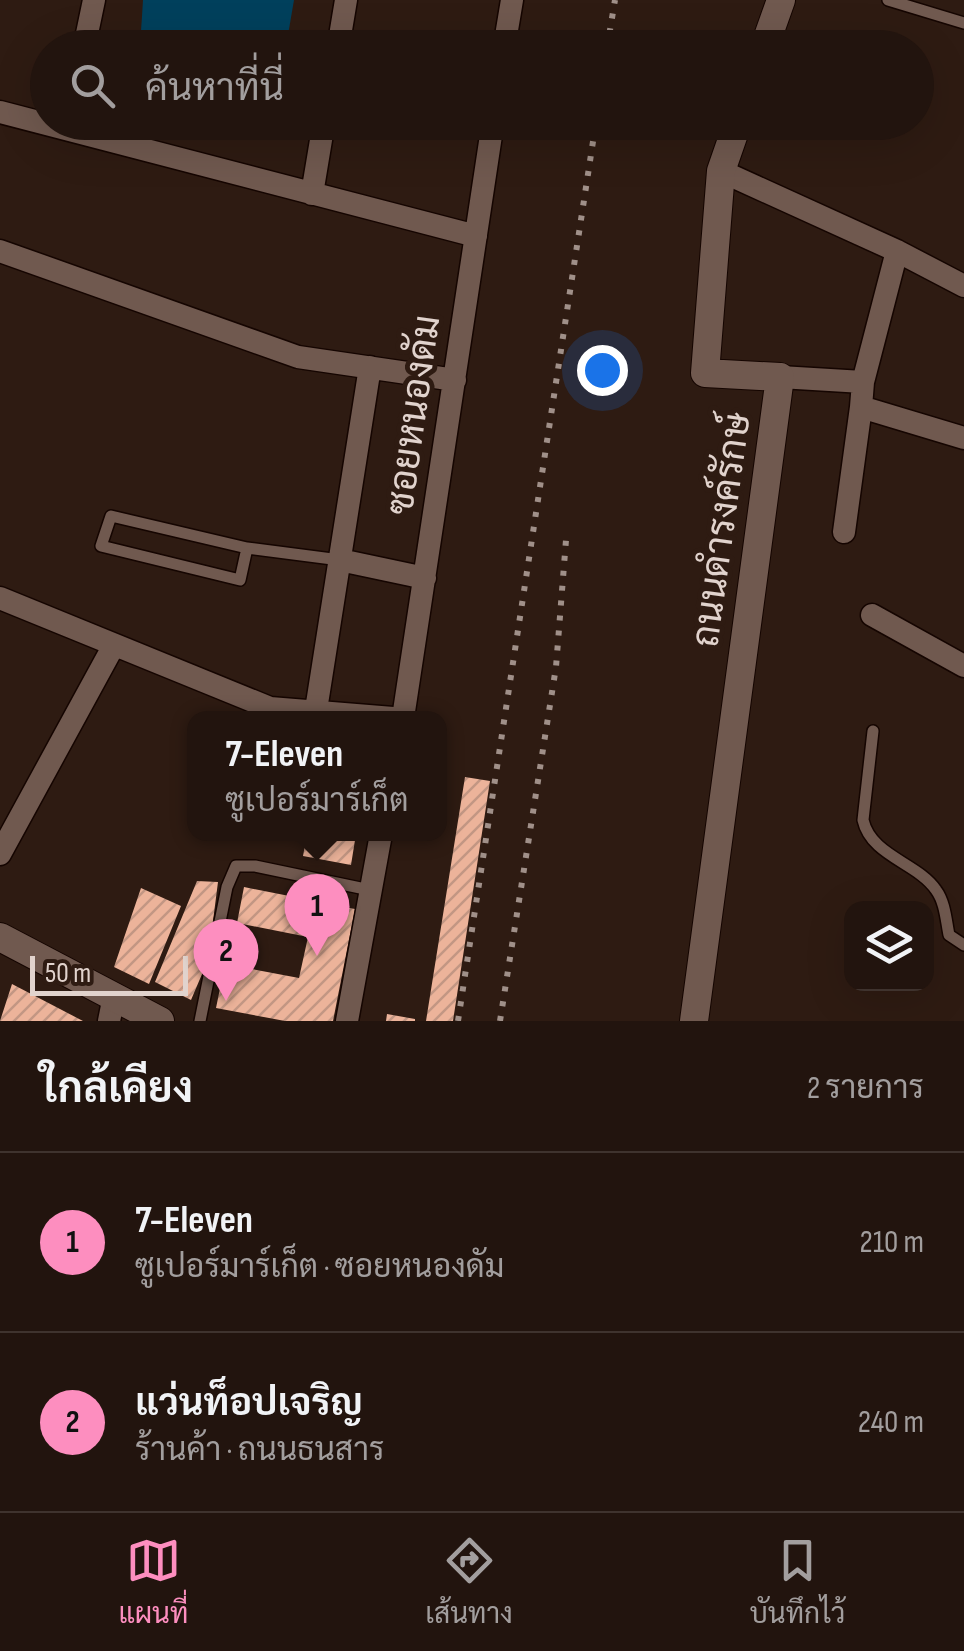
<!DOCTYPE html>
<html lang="th">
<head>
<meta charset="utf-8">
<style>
	body { margin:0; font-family:"Sofia Sans Condensed",Sarabun,sans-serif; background:#2a1d17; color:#f1f3f6 }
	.controls { position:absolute; right:30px; bottom:30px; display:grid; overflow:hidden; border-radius:20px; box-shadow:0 10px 40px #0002 }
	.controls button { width:90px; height:90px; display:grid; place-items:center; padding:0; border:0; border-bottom:2px solid #3f332e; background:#22140e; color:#f1f3f6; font:50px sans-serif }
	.scale { position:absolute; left:30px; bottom:25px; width:158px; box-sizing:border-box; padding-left:10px; border:5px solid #e1d3cd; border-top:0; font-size:28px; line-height:35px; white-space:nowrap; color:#e1d3cd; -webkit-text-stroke:8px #2e1b12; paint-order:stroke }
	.you { position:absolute; left:602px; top:370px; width:35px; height:35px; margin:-25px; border:8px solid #fff; border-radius:50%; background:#1a73e8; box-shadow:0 0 0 15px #1a73e833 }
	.badge { display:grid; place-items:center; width:65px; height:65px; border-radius:50%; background:#fd8ebf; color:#111; font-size:32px; font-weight:700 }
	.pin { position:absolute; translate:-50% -82px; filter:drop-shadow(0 2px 5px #0008) }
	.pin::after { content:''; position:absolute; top:52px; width:35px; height:30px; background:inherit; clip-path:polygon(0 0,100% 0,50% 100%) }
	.popup { position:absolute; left:187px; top:711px; width:260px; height:130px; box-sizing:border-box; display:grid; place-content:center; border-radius:20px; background:#22140e; filter:drop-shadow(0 2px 8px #0005); font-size:32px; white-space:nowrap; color:#a29e9e }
	.popup b { font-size:38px; color:#f1f3f6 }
	.popup::after { content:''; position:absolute; left:50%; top:100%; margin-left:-20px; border:20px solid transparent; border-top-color:#22140e }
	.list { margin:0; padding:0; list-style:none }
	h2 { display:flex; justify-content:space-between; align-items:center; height:130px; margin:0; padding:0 40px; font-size:42px }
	h2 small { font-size:32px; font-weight:400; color:#a29e9e }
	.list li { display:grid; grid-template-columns:65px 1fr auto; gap:30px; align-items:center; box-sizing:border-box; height:180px; padding:0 40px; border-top:2px solid #3f332e }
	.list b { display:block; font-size:38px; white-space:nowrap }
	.list p { margin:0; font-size:32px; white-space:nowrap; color:#a29e9e }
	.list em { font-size:32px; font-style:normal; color:#a29e9e }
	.icon { flex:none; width:55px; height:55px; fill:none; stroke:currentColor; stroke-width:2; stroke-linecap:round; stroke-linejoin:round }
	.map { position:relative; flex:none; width:964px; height:1021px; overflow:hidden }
	.search { position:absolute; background:#22140e; box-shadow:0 10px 40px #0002; left:30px; right:30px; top:30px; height:110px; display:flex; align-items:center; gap:25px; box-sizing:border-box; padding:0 35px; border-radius:55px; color:#a29e9e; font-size:38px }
	.sheet { height:490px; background:#22140e }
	nav { display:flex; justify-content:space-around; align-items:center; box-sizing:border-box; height:140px; border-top:2px solid #3f332e; background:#22140e; font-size:28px; color:#a29e9e }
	nav a { display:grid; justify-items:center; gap:5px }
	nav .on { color:#fd8ebf }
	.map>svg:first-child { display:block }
	.water { fill:#00405c }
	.building { fill:url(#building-hatch) }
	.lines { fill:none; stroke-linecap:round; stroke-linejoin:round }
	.service-casing { stroke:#150501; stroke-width:14 }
	.minor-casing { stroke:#150501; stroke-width:25 }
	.tertiary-casing { stroke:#150501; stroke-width:30 }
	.service { stroke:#70594f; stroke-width:11 }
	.minor { stroke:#70594f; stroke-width:22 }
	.tertiary { stroke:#70594f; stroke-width:28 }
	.rail { stroke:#a09089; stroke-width:6; stroke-dasharray:5 10; stroke-linecap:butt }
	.labels { text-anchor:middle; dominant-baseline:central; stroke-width:10; stroke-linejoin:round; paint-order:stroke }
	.street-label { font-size:38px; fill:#e1d3cd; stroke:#2e1b12 }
</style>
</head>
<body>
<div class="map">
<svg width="964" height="1021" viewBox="0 0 964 1021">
	<defs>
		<pattern id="building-hatch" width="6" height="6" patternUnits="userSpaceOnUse" patternTransform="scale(2.5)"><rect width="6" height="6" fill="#ecb39a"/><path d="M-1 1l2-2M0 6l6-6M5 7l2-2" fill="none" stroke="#c29683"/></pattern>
	</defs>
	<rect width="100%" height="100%" fill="#2e1b12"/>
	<path class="water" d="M143,0H294L288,35L282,47H140Z"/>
	<path class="building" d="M465,777L490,781L453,1021H426Z
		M307,834H356L351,865L303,856Z
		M197,881L218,882L208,960L191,1000L155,982Z
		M244,887L355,909L333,1021H285L216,1008L225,964L299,978L308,937L237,923Z
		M141,888L181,906L149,984L114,967Z
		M12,984L83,1021H0Z
		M387,1014L415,1019V1021H386Z"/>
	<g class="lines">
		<defs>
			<path id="service" d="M888,0L964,23
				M247,548L240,580L101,546L111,516L247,548L340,560
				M873,731L863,820C871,856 918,863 936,890C945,902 946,920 949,935L964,945
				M200,1021L227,887L236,866H255L370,890"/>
			<path id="minor" d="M84,48L94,0
				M338,48L346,0
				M504,48L512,0
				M0,112L476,236
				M721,171L897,251L964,286
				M312,194L324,122
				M0,251L298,357L455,380
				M897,251L863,382L861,407L964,438
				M780,377L863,382
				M844,532L861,407
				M340,560L425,578
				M0,598L270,708L393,718
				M872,615L964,666
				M316,710L370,367
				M403,718L493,122
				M0,854L114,645
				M109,1021L114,996
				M347,1021L381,834"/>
			<path id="tertiary" d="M764,48L781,0
				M0,937L160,1021
				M694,1021L780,377L705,373L721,171L738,122"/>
		</defs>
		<use href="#service" class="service-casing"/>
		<use href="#minor" class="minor-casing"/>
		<use href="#tertiary" class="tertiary-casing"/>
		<use href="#service" class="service"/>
		<use href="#minor" class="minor"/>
		<use href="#tertiary" class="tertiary"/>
		<path class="rail" d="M607,48L615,0
			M458,1021L596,122
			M500,1021L556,667L566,540"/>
	</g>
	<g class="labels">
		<g class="street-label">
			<text transform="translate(414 415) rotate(-82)">ซอยหนองดัม</text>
			<text transform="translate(722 530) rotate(-82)">ถนนดำรงค์รักษ์</text>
		</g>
	</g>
</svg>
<div class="controls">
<button><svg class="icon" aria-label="layers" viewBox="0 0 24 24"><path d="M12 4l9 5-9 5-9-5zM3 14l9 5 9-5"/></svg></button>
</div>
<div class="scale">50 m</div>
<div class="you"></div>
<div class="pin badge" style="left:317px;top:956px">1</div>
<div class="popup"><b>7-Eleven</b>ซูเปอร์มาร์เก็ต</div>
<div class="pin badge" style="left:226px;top:1001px">2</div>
<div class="search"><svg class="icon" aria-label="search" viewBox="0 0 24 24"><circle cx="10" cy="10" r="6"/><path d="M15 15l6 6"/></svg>ค้นหาที่นี่</div>
</div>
<section class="sheet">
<h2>ใกล้เคียง<small>2 รายการ</small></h2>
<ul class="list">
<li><span class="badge">1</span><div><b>7-Eleven</b><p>ซูเปอร์มาร์เก็ต · ซอยหนองดัม</p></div><em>210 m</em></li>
<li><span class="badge">2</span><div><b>แว่นท็อปเจริญ</b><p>ร้านค้า · ถนนธนสาร</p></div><em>240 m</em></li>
</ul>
</section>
<nav>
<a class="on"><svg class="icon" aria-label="map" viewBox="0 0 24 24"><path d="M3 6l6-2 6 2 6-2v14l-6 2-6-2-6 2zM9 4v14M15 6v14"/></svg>แผนที่</a>
<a><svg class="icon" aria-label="directions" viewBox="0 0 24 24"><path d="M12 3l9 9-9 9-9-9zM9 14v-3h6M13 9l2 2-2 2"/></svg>เส้นทาง</a>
<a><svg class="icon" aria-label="saved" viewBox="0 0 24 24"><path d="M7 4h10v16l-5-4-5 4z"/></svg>บันทึกไว้</a>
</nav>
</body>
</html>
